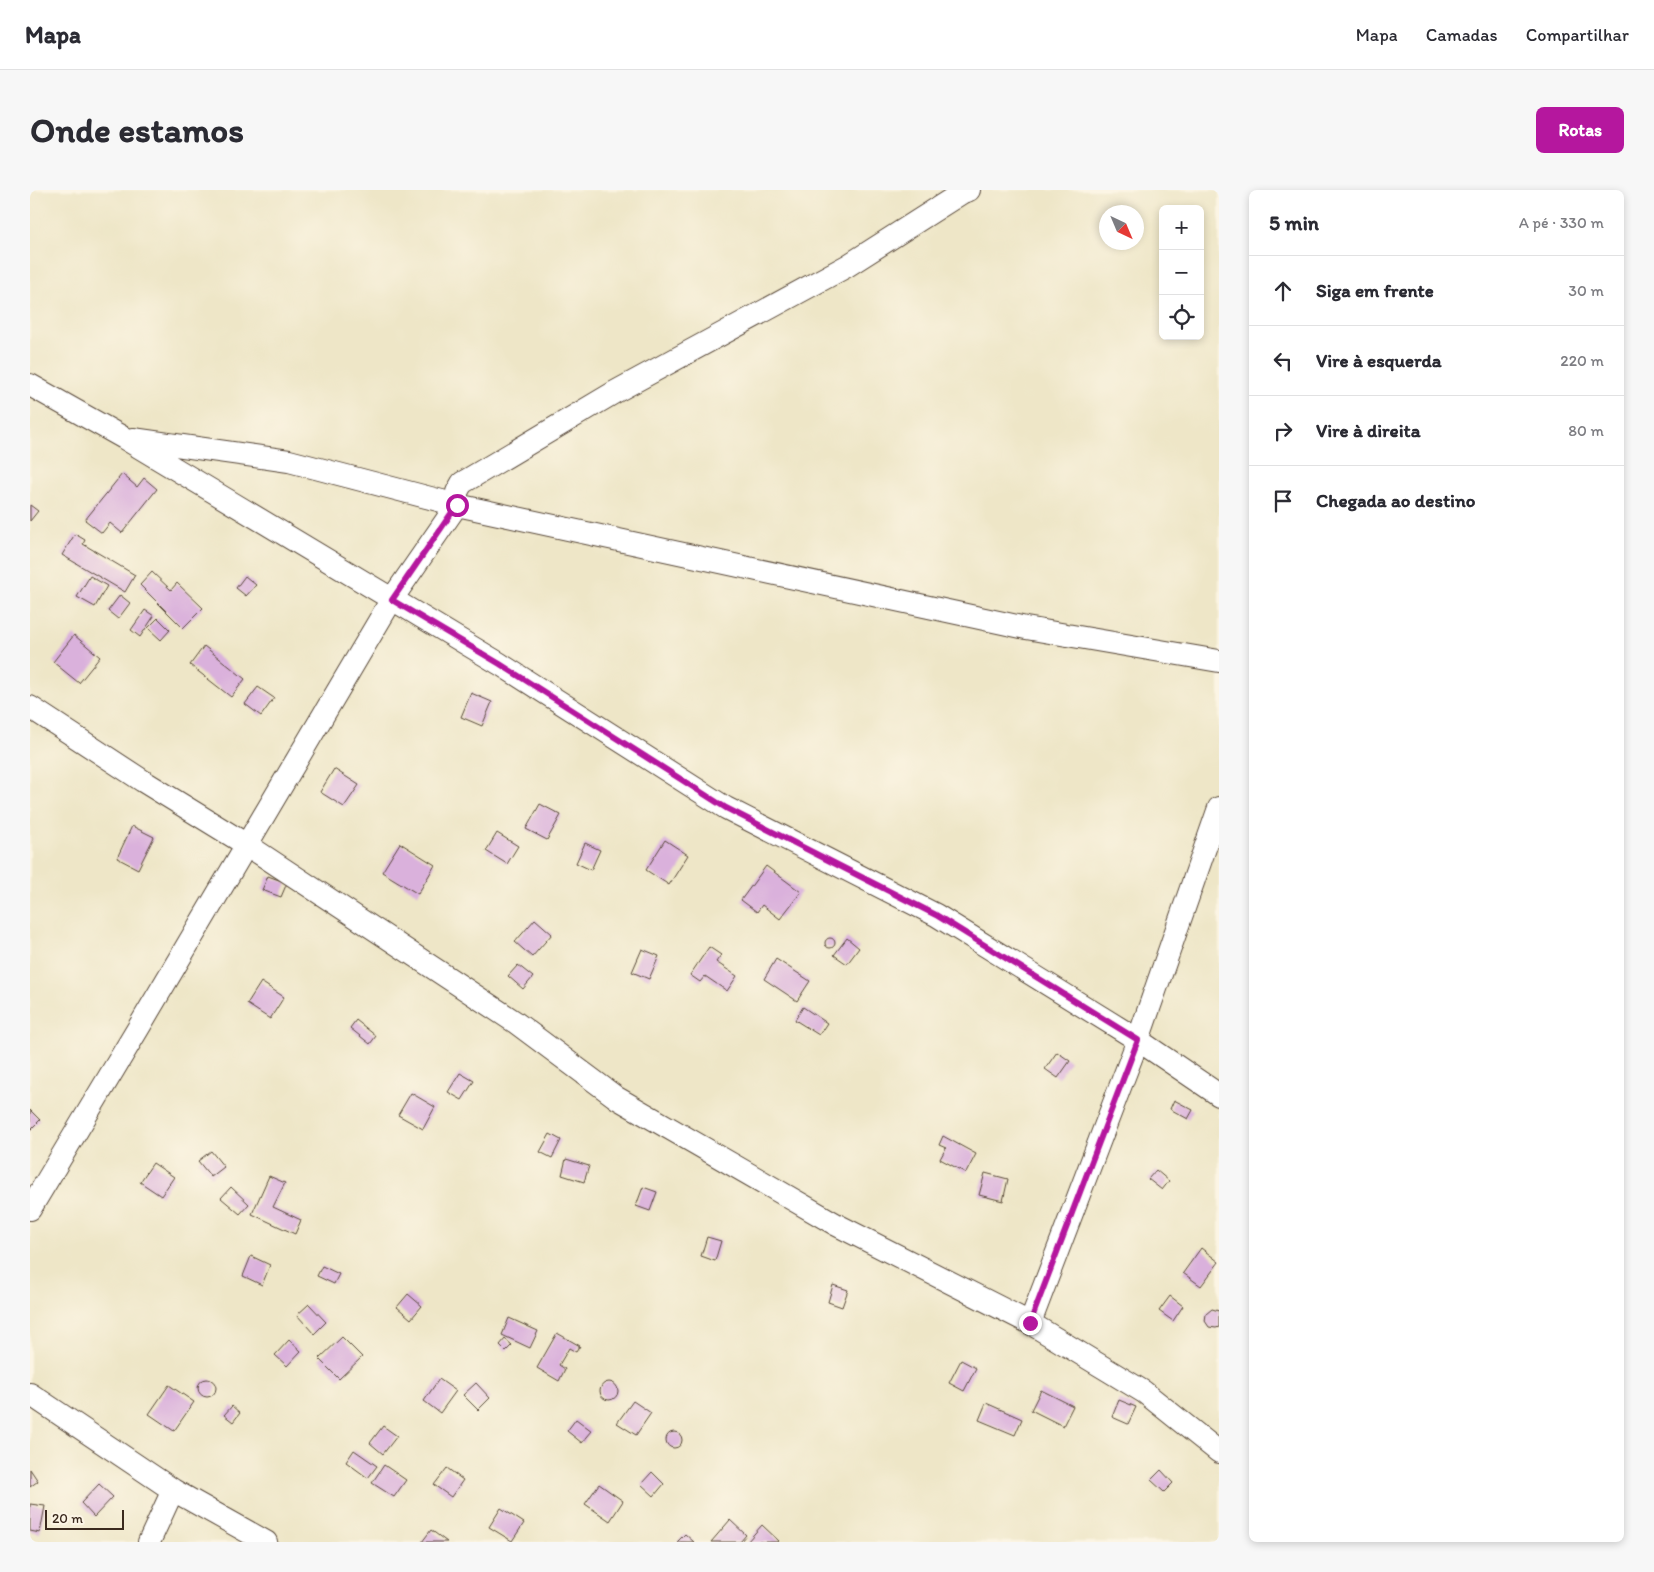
<!DOCTYPE html>
<html lang="pt">
<head>
<meta charset="utf-8">
<style>
	body { margin:0; font-family:Itim,sans-serif; background:#f7f7f7; color:#2b2b33 }
	.controls { position:absolute; right:15px; top:15px; display:grid; overflow:hidden; border-radius:8px; box-shadow:0 2px 8px #0003 }
	.controls button { width:45px; height:45px; display:grid; place-items:center; padding:0; border:0; border-bottom:1px solid #e1e1e2; background:#fff; color:#2b2b33; font:25px sans-serif }
	.compass { position:absolute; left:1069px; top:15px; width:45px; height:45px; border-radius:50%; background:#fff; box-shadow:0 2px 8px #0003; rotate:136deg }
	.scale { position:absolute; left:15px; bottom:12px; width:79px; box-sizing:border-box; padding-left:5px; border:2px solid #3b2a1e; border-top:0; font-size:14px; line-height:18px; white-space:nowrap; color:#3b2a1e; -webkit-text-stroke:4px #fcf5e5; paint-order:stroke }
	.stop { position:absolute; width:15px; height:15px; margin:-11px; border:4px solid #b5179e; border-radius:50%; background:#fff }
	.stop.end { background:#b5179e; border-color:#fff; box-shadow:0 1px 5px #0008 }
	.list { margin:0; padding:0; list-style:none }
	h2 { display:flex; justify-content:space-between; align-items:center; height:65px; margin:0; padding:0 20px; font-size:21px }
	h2 small { font-size:16px; font-weight:400; color:#7c7c81 }
	.list li { display:grid; grid-template-columns:32px 1fr auto; gap:15px; align-items:center; box-sizing:border-box; height:70px; padding:0 20px; border-top:1px solid #e1e1e2 }
	.list b { display:block; font-size:19px; white-space:nowrap }
	.list em { font-size:16px; font-style:normal; color:#7c7c81 }
	.icon { flex:none; width:28px; height:28px; fill:none; stroke:currentColor; stroke-width:2; stroke-linecap:round; stroke-linejoin:round }
	.map { position:relative; flex:none; width:1189px; height:1352px; overflow:hidden; border-radius:8px }
	header { display:flex; align-items:center; gap:30px; box-sizing:border-box; height:70px; padding:0 25px; background:#fff; border-bottom:1px solid #e1e1e2 }
	header strong { font-size:24px }
	nav { display:flex; gap:28px; margin-inline-start:auto; font-size:18px }
	.intro { display:flex; align-items:center; justify-content:space-between; box-sizing:border-box; height:120px; padding:0 30px }
	h1 { margin:0; font-size:35px }
	.button { padding:12px 22px; border-radius:8px; background:#b5179e; color:#fff; font-size:18px; font-weight:700 }
	main { display:flex; gap:30px; padding:0 30px }
	aside { flex:1; background:#fff; border-radius:8px; box-shadow:0 2px 8px #0003 }
	.map>svg:first-child { display:block }
	.building { fill:#dab1dc }
	.lines { fill:none; stroke-linecap:round; stroke-linejoin:round }
	.minor-casing { stroke:#564637; stroke-width:24 }
	.minor { stroke:#fff; stroke-width:22 }
	.route { stroke:#b5179e; stroke-width:6 }
</style>
</head>
<body>
<header>
<strong>Mapa</strong>
<nav><a>Mapa</a><a>Camadas</a><a>Compartilhar</a></nav>
</header>
<div class="intro"><h1>Onde estamos</h1><a class="button">Rotas</a></div>
<main>
<div class="map">
<svg width="1189" height="1352" viewBox="0 0 1189 1352">
	<rect width="100%" height="100%" fill="#fcf5e5"/>
	<filter id="ink" filterUnits="userSpaceOnUse"><feTurbulence type="fractalNoise" baseFrequency=".02" numOctaves="2"/><feDisplacementMap in="SourceGraphic" scale="10" xChannelSelector="R" yChannelSelector="G"/><feConvolveMatrix kernelMatrix="1 2 1 2 8 2 1 2 1" color-interpolation-filters="sRGB"/></filter>
	<filter id="wash" filterUnits="userSpaceOnUse"><feTurbulence type="fractalNoise" baseFrequency=".0096" numOctaves="4" result="noise"/><feDisplacementMap in="SourceGraphic" scale="20" xChannelSelector="R" yChannelSelector="G"/><feGaussianBlur stdDeviation="1.12" result="paint"/><feColorMatrix in="noise" values="0 0 0 0 0 0 0 0 0 0 0 0 0 0 0 0 0 1.4 0 .05"/><feComposite in="paint" operator="in"/></filter>
	<g filter="url(#wash)">
		<rect width="100%" height="100%" fill="#eee6c7"/>
		<g id="blocks">
			<path class="building" d="M92,284L107,297L114,288L127,299L92,343L80,333L72,343L55,330Z
				M0,315L8,321L0,331Z
				M45,344L55,350L53,354L105,385L95,402L32,365Z
				M122,382L141,400L147,393L173,418L153,438L110,395Z
				M60,386L77,396L65,417L47,407Z
				M215,386L226,395L216,406L206,398Z
				M90,405L100,413L88,429L78,421Z
				M115,420L124,426L110,447L101,440Z
				M128,428L140,440L131,450L118,438Z
				M44,445L70,467L49,493L23,472Z
				M174,456L215,489L201,507L160,475Z
				M228,497L244,508L231,526L215,514Z
				M441,503L462,512L452,536L431,527Z
				M304,579L329,595L314,617L290,602Z
				M510,614L531,625L517,650L496,639Z
				M102,636L124,647L108,679L87,668Z
				M467,643L488,656L477,674L456,661Z
				M635,650L658,665L639,695L616,680Z
				M370,653L405,675L388,704L352,682Z
				M555,653L570,660L561,680L546,673Z
				M736,676L771,702L750,729L732,715L727,722L711,710Z
				M238,686L257,693L251,707L232,700Z
				M505,729L522,744L502,767L485,752Z
				M795 753a5 5 0 1 1 10 0a5 5 0 1 1-10 0Z
				M817,748L829,758L817,774L804,765Z
				M679,757L691,765L686,772L707,786L697,801L675,786L670,792L660,785Z
				M612,759L629,766L619,789L602,782Z
				M746,769L780,791L767,811L734,789Z
				M488,775L503,787L493,799L478,786Z
				M231,792L254,807L240,829L217,814Z
				M773,817L797,833L789,845L765,830Z
				M326,830L346,846L340,854L320,838Z
				M1027,862L1040,871L1028,888L1015,879Z
				M430,883L444,891L432,910L418,902Z
				M381,903L405,917L393,939L368,925Z
				M1144,910L1163,920L1158,929L1140,919Z
				M0,920L10,930L0,940Z
				M520,944L531,950L522,968L510,962Z
				M913,946L946,964L936,983L910,969L916,958L909,955Z
				M181,961L194,977L181,987L168,971Z
				M536,969L559,976L554,992L532,985Z
				M123,973L144,987L131,1006L110,992Z
				M1126,980L1139,991L1132,1000L1118,989Z
				M955,983L978,989L973,1011L949,1005Z
				M239,986L255,993L243,1017L271,1030L265,1044L222,1024Z
				M201,997L219,1014L210,1024L191,1008Z
				M613,997L627,1002L620,1021L606,1016Z
				M677,1047L691,1051L685,1071L671,1066Z
				M1171,1058L1189,1072L1171,1096L1153,1083Z
				M221,1066L240,1075L232,1095L213,1086Z
				M292,1076L309,1084L304,1094L287,1086Z
				M803,1095L818,1100L812,1117L798,1112Z
				M378,1104L392,1116L381,1129L367,1117Z
				M1140,1106L1153,1116L1143,1131L1129,1121Z
				M279,1114L296,1132L284,1144L267,1125Z
				M1182,1119L1189,1121V1137L1186,1138L1179,1137L1175,1131L1176,1124Z
				M479,1128L508,1141L500,1158L472,1145Z
				M527,1143L550,1156L546,1162L539,1158L529,1175L535,1179L529,1191L507,1178Z
				M312,1147L332,1167L309,1189L289,1169Z
				M475,1149L482,1155L476,1161L470,1155Z
				M259,1150L271,1161L257,1176L245,1165Z
				M931,1170L946,1178L934,1201L919,1193Z
				M409,1189L426,1201L410,1223L394,1211Z
				M168 1198a9 9 0 1 1 18 0a9 9 0 1 1-18 0Z
				M570 1201a9 9 0 1 1 18 0a9 9 0 1 1-18 0Z
				M446,1193L460,1208L448,1220L433,1205Z
				M139,1195L164,1212L144,1241L119,1224Z
				M1011,1200L1043,1216L1033,1236L1001,1220Z
				M1089,1210L1106,1217L1098,1234L1082,1227Z
				M603,1211L621,1223L606,1245L587,1233Z
				M956,1213L992,1229L985,1245L949,1230Z
				M202,1216L210,1223L203,1232L194,1225Z
				M546,1229L562,1241L552,1253L537,1241Z
				M353,1236L367,1246L353,1264L340,1253Z
				M636 1250a8 8 0 1 1 16 0a8 8 0 1 1-16 0Z
				M324,1260L347,1276L338,1288L316,1272Z
				M354,1275L376,1290L364,1307L342,1293Z
				M417,1278L433,1290L421,1307L404,1295Z
				M0,1279L8,1291L0,1297Z
				M1131,1280L1143,1293L1134,1302L1121,1290Z
				M622,1282L634,1294L624,1306L611,1294Z
				M69,1294L83,1307L64,1327L51,1313Z
				M569,1294L593,1311L580,1331L555,1314Z
				M0,1314L15,1316L10,1343L0,1341Z
				M471,1318L494,1333L482,1351L459,1337Z
				M700,1330L716,1345L710,1352H681Z
				M732,1335L749,1351L748,1352H717Z
				M401,1340L417,1352H392Z
				M655,1344L664,1352H647Z"/>
		</g>
	</g>
	<g filter="url(#ink)">
		<use href="#blocks" fill-opacity="0" stroke="#564637" stroke-width="1"/>
		<g class="lines">
			<defs>
				<path id="minor" d="M0,195L94,248L470,474L696,618L906,725L1108,850L1189,905
					M103,249L259,271L427,315L996,438L1189,471
					M0,517L113,591L217,655L485,832L587,908L807,1035L1000,1133L1114,1202L1189,1262
					M0,1019L109,837L362,409L427,315V302L432,293L585,202L817,76L933,2L939,0
					M1000,1133L1108,850L1189,618
					M0,1204L143,1300L236,1352
					M119,1352L143,1300"/>
			</defs>
			<use href="#minor" class="minor-casing"/>
			<use href="#minor" class="minor"/>
		</g>
	</g>
	<g class="lines" filter="url(#ink)">
		<path class="route" d="M427,315L362,410L470,474L696,618L906,725L1108,850L1000,1133"/>
	</g>
</svg>
<div class="controls">
<button>+</button>
<button>−</button>
<button><svg class="icon" aria-label="locate" viewBox="0 0 24 24"><circle cx="12" cy="12" r="6"/><path d="M12 2v4M12 18v4M2 12h4M18 12h4"/></svg></button>
</div>
<svg class="compass" viewBox="-18 -18 36 36"><path d="M0-13l5 13h-10z" fill="#e53935"/><path d="M0 13l5-13h-10z" fill="#7c7c81"/></svg>
<div class="scale">20 m</div>
<div class="stop" style="left:427px;top:315px"></div>
<div class="stop end" style="left:1000px;top:1133px"></div>
</div>
<aside>
<h2>5 min<small>A pé · 330 m</small></h2>
<ul class="list">
<li><svg class="icon" aria-label="ahead" viewBox="0 0 24 24"><path d="M12 20V5M6 11l6-6 6 6"/></svg><div><b>Siga em frente</b></div><em>30 m</em></li>
<li><svg class="icon" aria-label="left" viewBox="0 0 24 24"><path d="M17 20v-9H6M10 6l-5 5 5 5"/></svg><div><b>Vire à esquerda</b></div><em>220 m</em></li>
<li><svg class="icon" aria-label="right" viewBox="0 0 24 24"><path d="M7 20v-9h11M14 6l5 5-5 5"/></svg><div><b>Vire à direita</b></div><em>80 m</em></li>
<li><svg class="icon" aria-label="arrive" viewBox="0 0 24 24"><path d="M6 21V4h12l-3 4 3 4H6"/></svg><div><b>Chegada ao destino</b></div></li>
</ul>
</aside>
</main>
</body>
</html>
